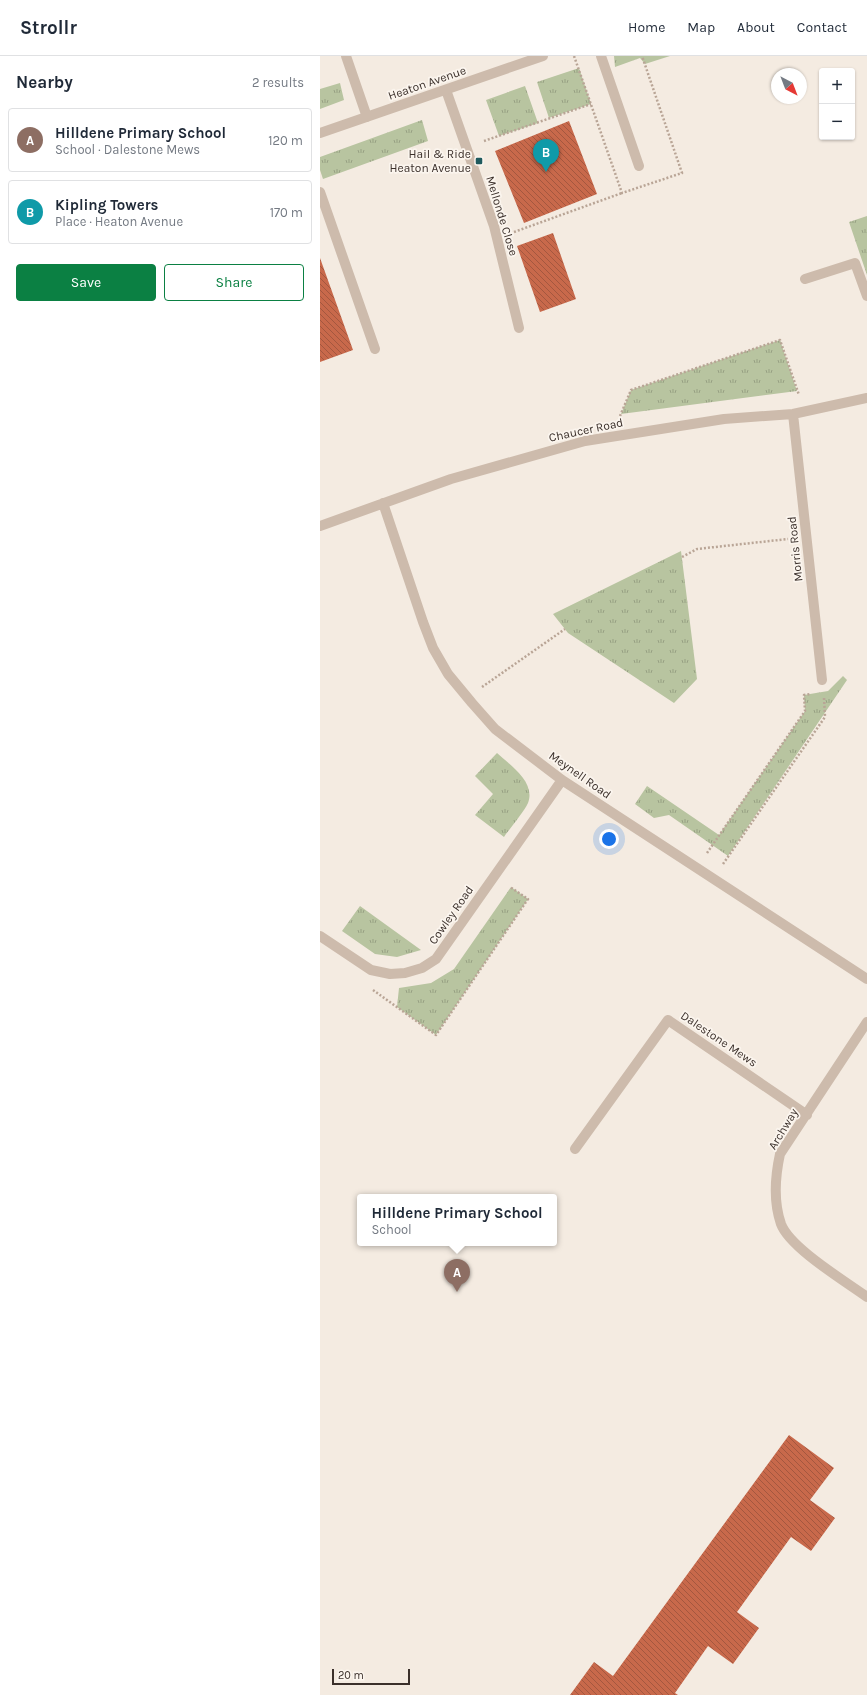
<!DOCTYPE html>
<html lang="en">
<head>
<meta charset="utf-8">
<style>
	body { margin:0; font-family:Karla,sans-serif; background:#f6f6f7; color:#1f2937 }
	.controls { position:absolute; right:12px; top:12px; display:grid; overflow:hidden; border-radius:4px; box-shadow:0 1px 3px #0004 }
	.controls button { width:36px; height:36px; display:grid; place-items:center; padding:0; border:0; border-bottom:1px solid #e0e1e3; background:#fff; color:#1f2937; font:20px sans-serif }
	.compass { position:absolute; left:451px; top:12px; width:36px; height:36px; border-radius:50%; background:#fff; box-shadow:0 1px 3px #0004; rotate:138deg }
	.scale { position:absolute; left:12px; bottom:10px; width:78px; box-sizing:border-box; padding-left:4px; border:2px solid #3b302b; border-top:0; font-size:11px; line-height:14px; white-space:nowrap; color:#3b302b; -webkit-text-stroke:3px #fbf5ee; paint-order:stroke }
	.you { position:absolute; left:289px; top:783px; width:14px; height:14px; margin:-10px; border:3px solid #fff; border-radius:50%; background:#1a73e8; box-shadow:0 0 0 6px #1a73e833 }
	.badge { display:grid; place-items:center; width:26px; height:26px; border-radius:50%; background:#0b8043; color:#fff; font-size:13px; font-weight:700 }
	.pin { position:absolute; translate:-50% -33px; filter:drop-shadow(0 1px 2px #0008) }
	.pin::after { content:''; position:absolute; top:21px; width:14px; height:12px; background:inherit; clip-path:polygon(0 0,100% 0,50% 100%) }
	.popup { position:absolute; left:37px; top:1138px; width:200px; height:52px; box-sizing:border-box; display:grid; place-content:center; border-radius:4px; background:#fff; filter:drop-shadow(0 1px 3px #0005); font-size:13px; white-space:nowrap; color:#747a83 }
	.popup b { font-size:15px; color:#1f2937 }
	.popup::after { content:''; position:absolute; left:50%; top:100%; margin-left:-8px; border:8px solid transparent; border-top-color:#fff }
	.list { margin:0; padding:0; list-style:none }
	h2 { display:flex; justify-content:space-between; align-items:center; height:52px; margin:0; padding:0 16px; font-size:17px }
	h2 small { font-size:13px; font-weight:400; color:#747a83 }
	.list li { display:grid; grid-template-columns:26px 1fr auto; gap:12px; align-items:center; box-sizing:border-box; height:64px; margin:0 8px 8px; padding:0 8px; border:1px solid #e0e1e3; border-radius:4px }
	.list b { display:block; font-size:15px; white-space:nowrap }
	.list p { margin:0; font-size:13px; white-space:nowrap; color:#747a83 }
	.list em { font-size:13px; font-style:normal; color:#747a83 }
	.actions { display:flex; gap:8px; padding:12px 16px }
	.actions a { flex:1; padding:9px 0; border:1px solid #0b8043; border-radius:4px; text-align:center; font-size:14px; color:#0b8043 }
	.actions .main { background:#0b8043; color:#fff }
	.map { position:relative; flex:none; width:547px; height:1639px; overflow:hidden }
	header { display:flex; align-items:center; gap:24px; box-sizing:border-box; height:56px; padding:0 20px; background:#fff; border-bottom:1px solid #e0e1e3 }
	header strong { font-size:19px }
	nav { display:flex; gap:22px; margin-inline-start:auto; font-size:14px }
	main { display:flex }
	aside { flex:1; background:#fff }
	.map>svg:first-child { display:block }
	.grass { fill:url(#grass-tufts) }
	.building { fill:url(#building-back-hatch) }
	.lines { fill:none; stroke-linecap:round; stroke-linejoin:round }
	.path { stroke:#b9a596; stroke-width:2.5; stroke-dasharray:2 2; stroke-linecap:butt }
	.lane { stroke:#cdbbac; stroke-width:10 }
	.street { stroke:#cdbbac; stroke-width:10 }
	.poi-dot { fill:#1f5a5e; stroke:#fbf5ee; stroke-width:1.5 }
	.labels { text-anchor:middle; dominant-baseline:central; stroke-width:3.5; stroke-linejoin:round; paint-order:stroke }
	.street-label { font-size:12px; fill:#3b302b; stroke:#fbf5ee }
	.poi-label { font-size:12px; fill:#3b302b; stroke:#fbf5ee; text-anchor:end }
</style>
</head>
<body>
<header>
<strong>Strollr</strong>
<nav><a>Home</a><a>Map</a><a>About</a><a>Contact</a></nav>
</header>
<main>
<aside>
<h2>Nearby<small>2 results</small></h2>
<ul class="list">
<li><span class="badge" style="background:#8d6e63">A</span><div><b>Hilldene Primary School</b><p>School · Dalestone Mews</p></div><em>120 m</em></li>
<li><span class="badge" style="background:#0f9aa8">B</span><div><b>Kipling Towers</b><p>Place · Heaton Avenue</p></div><em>170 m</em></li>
</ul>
<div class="actions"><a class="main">Save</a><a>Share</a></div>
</aside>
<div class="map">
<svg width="547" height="1639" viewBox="0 0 547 1639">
	<defs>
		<pattern id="grass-tufts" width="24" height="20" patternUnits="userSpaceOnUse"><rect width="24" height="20" fill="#b8c4a0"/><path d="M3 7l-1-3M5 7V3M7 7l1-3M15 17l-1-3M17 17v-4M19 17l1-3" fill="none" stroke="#97a083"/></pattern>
		<pattern id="building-back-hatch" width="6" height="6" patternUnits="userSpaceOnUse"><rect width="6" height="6" fill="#c8694b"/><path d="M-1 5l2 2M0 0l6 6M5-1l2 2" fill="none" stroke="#a4573f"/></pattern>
	</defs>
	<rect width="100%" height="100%" fill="#f4ebe1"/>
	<path class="grass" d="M294,0H350L325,8L320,2L295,11Z
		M259,12L271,48L229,62L217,26Z
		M20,27L24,44L0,53V33Z
		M205,30L218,67L179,80L166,44Z
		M102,64L108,85L3,123L0,114V101Z
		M547,160V219L529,166Z
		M460,284L477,335L301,358L311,334Z
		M361,495L377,623L354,647L248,577L233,558Z
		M523,620L527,624L408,800L349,759L334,762L315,748L327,730L399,779L485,655L484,639L508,635Z
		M177,697C190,709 216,726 208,747C204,756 190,772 184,781L155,759L173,738L155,720Z
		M191,831L208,843L116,979L77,951L79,932L111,927L134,913Z
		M40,850L101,894L77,901L55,898L22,875Z"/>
	<path class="building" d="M249,65L277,138L204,167L175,95Z
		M233,177L256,243L220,256L197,190Z
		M0,202L33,294L0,306Z
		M469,1379L514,1412L490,1444L515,1462L491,1495L471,1481L417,1556L439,1572L413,1608L388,1590L355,1637L358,1639H250L274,1606L293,1620Z"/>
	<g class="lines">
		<path class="path" d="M254,0L302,137L362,117L322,0
			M164,85L271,48
			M194,176L302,137
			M300,360L311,334L460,284L479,339
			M362,501L377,493L468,483
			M162,631L245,573
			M387,797L485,655L484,639L491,638
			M403,808L505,661L504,641
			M53,934L116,979L208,843L190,831"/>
		<path class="lane" d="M281,0L319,110
			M126,34L174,170L199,272
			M0,136L55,293
			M485,223L535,207L547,240"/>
		<path class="street" d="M26,0L47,61
			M0,77L223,0
			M473,358L502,624
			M63,447L103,566L113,592L128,618L152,647L175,673L242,724L547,923
			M0,470L131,423L265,385L404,363L473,358L547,342
			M0,880L51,914L70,918L85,917L102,912L116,903L242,724
			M547,966L460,1098C455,1121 453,1145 461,1168C470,1192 525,1225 547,1241
			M255,1093L348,964L487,1059"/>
	</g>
	<rect class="poi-dot" x="155" y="101" width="8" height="8" rx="2"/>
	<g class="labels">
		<g class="street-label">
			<text transform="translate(107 27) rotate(-19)">Heaton Avenue</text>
			<text transform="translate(182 160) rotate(73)">Mellonde Close</text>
			<text transform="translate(266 374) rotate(-12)">Chaucer Road</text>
			<text transform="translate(475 493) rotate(-96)">Morris Road</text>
			<text transform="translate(260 719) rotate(35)">Meynell Road</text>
			<text transform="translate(131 859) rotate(-55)">Cowley Road</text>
			<text transform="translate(399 983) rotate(34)">Dalestone Mews</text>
			<text transform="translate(463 1073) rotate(-59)">Archway</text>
		</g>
		<g class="poi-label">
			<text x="151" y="98">Hail &amp; Ride<tspan x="151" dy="14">Heaton Avenue</tspan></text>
		</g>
	</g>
</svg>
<div class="controls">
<button>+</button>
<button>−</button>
</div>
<svg class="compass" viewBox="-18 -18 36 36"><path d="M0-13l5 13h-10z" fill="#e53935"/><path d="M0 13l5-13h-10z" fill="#747a83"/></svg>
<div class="scale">20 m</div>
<div class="you"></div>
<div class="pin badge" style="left:137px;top:1236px;background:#8d6e63">A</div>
<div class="popup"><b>Hilldene Primary School</b>School</div>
<div class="pin badge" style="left:226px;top:116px;background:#0f9aa8">B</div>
</div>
</main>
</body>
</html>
